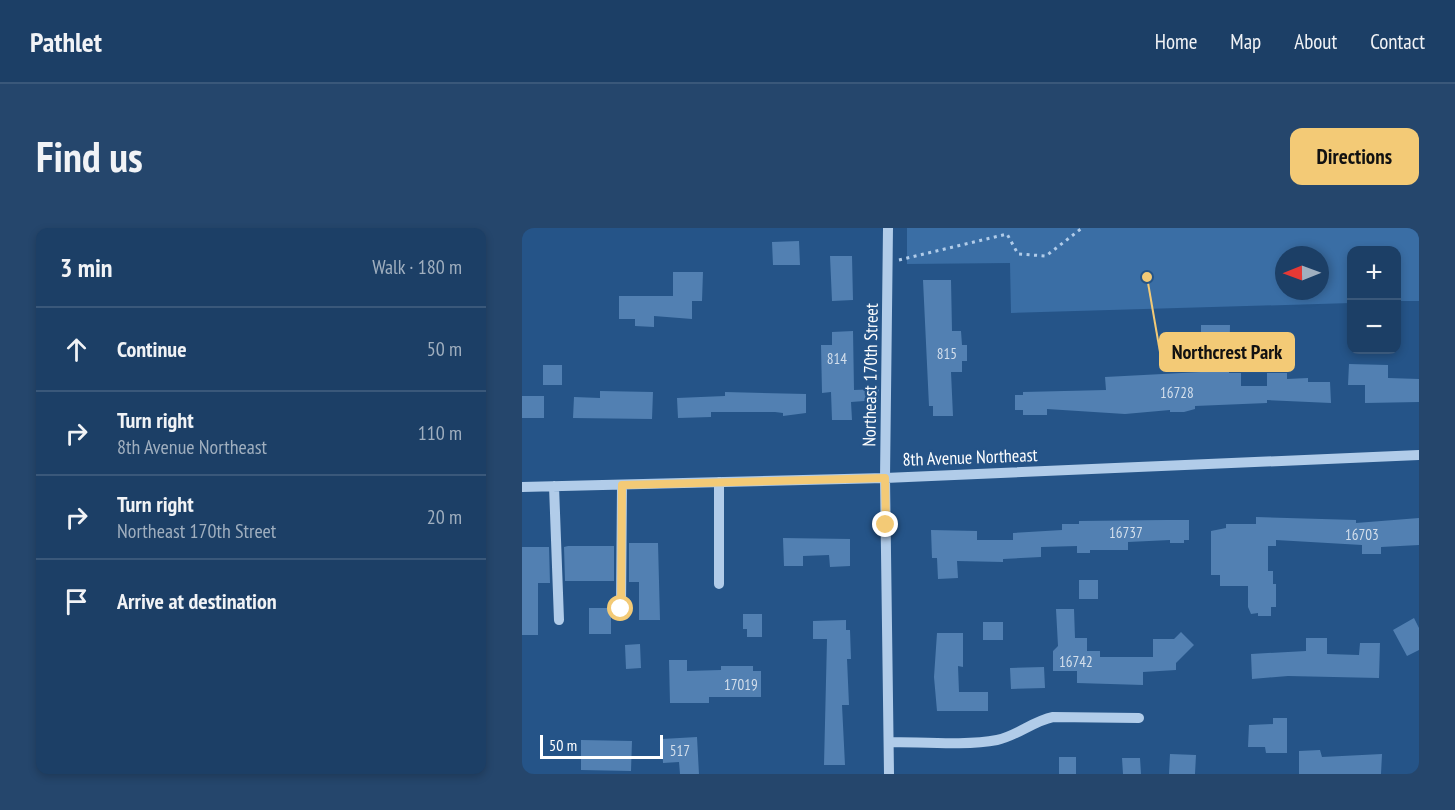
<!DOCTYPE html>
<html lang="en">
<head>
<meta charset="utf-8">
<style>
	body { margin:0; font-family:"PT Sans Narrow",sans-serif; background:#25466c; color:#f1f3f6 }
	.controls { position:absolute; right:18px; top:18px; display:grid; overflow:hidden; border-radius:12px; box-shadow:0 3px 9px #0003 }
	.controls button { width:54px; height:54px; display:grid; place-items:center; padding:0; border:0; border-bottom:2px solid #3a587a; background:#1c3f66; color:#f1f3f6; font:30px sans-serif }
	.compass { position:absolute; left:753px; top:18px; width:54px; height:54px; border-radius:50%; background:#1c3f66; box-shadow:0 3px 9px #0003; rotate:269deg }
	.scale { position:absolute; left:18px; bottom:15px; width:123px; box-sizing:border-box; padding-left:6px; border:3px solid #fff; border-top:0; font-size:16px; line-height:21px; white-space:nowrap; color:#fff; -webkit-text-stroke:4px #255488; paint-order:stroke }
	.stop { position:absolute; width:18px; height:18px; margin:-14px; border:4px solid #f3ca76; border-radius:50%; background:#fff }
	.stop.end { background:#f3ca76; border-color:#fff; box-shadow:0 2px 6px #0008 }
	.list { margin:0; padding:0; list-style:none }
	h2 { display:flex; justify-content:space-between; align-items:center; height:78px; margin:0; padding:0 24px; font-size:26px }
	h2 small { font-size:20px; font-weight:400; color:#a0afbf }
	.list li { display:grid; grid-template-columns:39px 1fr auto; gap:18px; align-items:center; box-sizing:border-box; height:84px; padding:0 24px; border-top:2px solid #3a587a }
	.list b { display:block; font-size:22px; white-space:nowrap }
	.list p { margin:0; font-size:20px; white-space:nowrap; color:#a0afbf }
	.list em { font-size:20px; font-style:normal; color:#a0afbf }
	.icon { flex:none; width:33px; height:33px; fill:none; stroke:currentColor; stroke-width:2; stroke-linecap:round; stroke-linejoin:round }
	.map { position:relative; flex:none; width:897px; height:546px; overflow:hidden; border-radius:12px }
	header { display:flex; align-items:center; gap:36px; box-sizing:border-box; height:84px; padding:0 30px; background:#1c3f66; border-bottom:2px solid #3a587a }
	header strong { font-size:28px }
	nav { display:flex; gap:33px; margin-inline-start:auto; font-size:21px }
	.intro { display:flex; align-items:center; justify-content:space-between; box-sizing:border-box; height:144px; padding:0 36px }
	h1 { margin:0; font-size:42px }
	.button { padding:15px 27px; border-radius:12px; background:#f3ca76; color:#111; font-size:21px; font-weight:700 }
	main { display:flex; gap:36px; padding:0 36px }
	aside { flex:1; background:#1c3f66; border-radius:12px; box-shadow:0 3px 9px #0003 }
	.map>svg:first-child { display:block }
	.green { fill:#3a6ea5; fill-rule:evenodd }
	.building { fill:#5280b2 }
	.lines { fill:none; stroke-linecap:round; stroke-linejoin:round }
	.path { stroke:#b1cce9; stroke-width:3; stroke-dasharray:3 4.5; stroke-linecap:butt }
	.minor { stroke:#b1cce9; stroke-width:10 }
	.route { stroke:#f3ca76; stroke-width:8 }
	.labels { text-anchor:middle; dominant-baseline:central; stroke-width:5; stroke-linejoin:round; paint-order:stroke }
	.number-label { font-size:15px; fill:#d4dfec }
	.street-label { font-size:18px; fill:#fff; stroke:#255488 }
	.leader { fill:none; stroke:#f3ca76; stroke-width:2 }
	.callout-dot { fill:#f3ca76; stroke:#255488; stroke-width:2 }
	.callout { fill:#f3ca76; stroke:#f3ca76; stroke-width:2 }
	.callout-label { font-size:20px; text-anchor:middle; font-weight:bold; fill:#111 }
</style>
</head>
<body>
<header>
<strong>Pathlet</strong>
<nav><a>Home</a><a>Map</a><a>About</a><a>Contact</a></nav>
</header>
<div class="intro"><h1>Find us</h1><a class="button">Directions</a></div>
<main>
<aside>
<h2>3 min<small>Walk · 180 m</small></h2>
<ul class="list">
<li><svg class="icon" aria-label="ahead" viewBox="0 0 24 24"><path d="M12 20V5M6 11l6-6 6 6"/></svg><div><b>Continue</b></div><em>50 m</em></li>
<li><svg class="icon" aria-label="right" viewBox="0 0 24 24"><path d="M7 20v-9h11M14 6l5 5-5 5"/></svg><div><b>Turn right</b><p>8th Avenue Northeast</p></div><em>110 m</em></li>
<li><svg class="icon" aria-label="right" viewBox="0 0 24 24"><path d="M7 20v-9h11M14 6l5 5-5 5"/></svg><div><b>Turn right</b><p>Northeast 170th Street</p></div><em>20 m</em></li>
<li><svg class="icon" aria-label="arrive" viewBox="0 0 24 24"><path d="M6 21V4h12l-3 4 3 4H6"/></svg><div><b>Arrive at destination</b></div></li>
</ul>
</aside>
<div class="map">
<svg width="897" height="546" viewBox="0 0 897 546">
	<rect width="100%" height="100%" fill="#255488"/>
	<path class="green" d="M385,0H897V73H875L874,22H830L829,75L489,85L488,35L385,36ZM762,27H798V63H762Z"/>
	<path class="building" d="M277,13L278,37H251L250,14Z
		M308,28H330L331,72L310,73Z
		M151,44H181L180,73H170V91L132,88V99L113,98V91H97V68H151Z
		M401,52H429L430,103H439L440,117H445V133H440V144H429L431,188H411V178H407Z
		M679,97H708L707,145H719V158H745V145H765V151L786,150V154H808L809,175L745,172V175L673,178V181L662,184H648V182L603,186L525,181V187H501V182H493V167H501V164L584,162L583,149L679,144Z
		M331,103L332,162L357,161L356,172L329,174L330,192H310L309,164L300,165L299,117H310V104Z
		M827,136L866,137V150L897,151V174L843,175V157H826Z
		M21,137H40V157H21Z
		M78,163L131,164L130,191L51,190L52,169L78,170Z
		M203,164L284,166V185L261,188V185L253,184H189V189L156,190L155,170L203,168Z
		M0,168H22V190H0Z
		M734,289L834,292V295L897,290V317L859,319V326H840V317L754,312V318H746V343H751V356H754V379H749V388H736V385L729,386L726,379V358H698V347H689V303L704,300V296H734Z
		M644,292H667V312H662V315H648V312L606,314V322H568V325H555V318L519,319V329L481,331V334L435,333L436,350L416,351L415,330H410L409,302L455,303V312H491V305L540,302V296H557V293Z
		M261,310L328,311V338L308,339L307,327L281,328V338H262Z
		M107,315H136L138,392H117V354H107Z
		M46,318H92V353H43L42,319Z
		M0,319H27L28,355H16V407H0Z
		M557,352H576V371H557Z
		M67,380H89V406H67Z
		M534,381H552L553,410H565V423H578V429H631V411H652L659,404L672,417L654,435V442L621,444V457L555,455V443H531V423L536,418Z
		M221,386H240V409H225V401H221Z
		M892,390L897,400V422L885,428L871,402Z
		M324,392V402H328L329,431H325L327,477H320L323,537H302L305,411H291V393Z
		M461,394H481V412H461Z
		M415,405H441V439L436,438L437,464H466V483H415L412,449Z
		M784,410H805V426L837,427L838,415H858L857,450L766,448L730,451L729,426L784,423Z
		M118,416L119,440L104,441L103,417Z
		M147,432H165V443L199,442V438H231V443H239V469H187V475H148Z
		M522,439L523,460L489,461L488,440Z
		M751,490H765V525H744L743,519H726L727,497L751,496Z
		M175,509L177,546H158L157,534L141,535L140,511Z
		M59,512L110,513L109,543L59,542Z
		M798,522L800,529L860,526L859,546H777V523Z
		M648,526L674,527L673,546H647Z
		M537,529H554V546H537Z
		M600,530H618L619,546H601Z"/>
	<g class="lines">
		<path class="path" d="M377,32L485,6L496,26L524,28L560,0"/>
		<path class="minor" d="M366,0L363,250L367,546
			M32,258L37,392
			M0,259L363,250L897,227
			M197,356V254
			M99,381L100,257
			M367,514C398,514 445,518 475,512C495,508 511,493 531,489L617,490"/>
	</g>
	<g class="lines">
		<path class="route" d="M99,381L100,257L363,250L364,297"/>
	</g>
	<g class="labels">
		<g class="number-label">
			<text x="425" y="125">815</text>
			<text x="315" y="130">814</text>
			<text x="655" y="164">16728</text>
			<text x="604" y="304">16737</text>
			<text x="840" y="306">16703</text>
			<text x="554" y="433">16742</text>
			<text x="219" y="456">17019</text>
			<text x="158" y="522">517</text>
		</g>
		<g class="street-label">
			<text transform="translate(348 147) rotate(-89)">Northeast 170th Street</text>
			<text transform="translate(448 229) rotate(-2)">8th Avenue Northeast</text>
		</g>
	</g>
	<path class="leader" d="M625 49L638 124"/>
	<circle class="callout-dot" cx="625" cy="49" r="6"/>
	<rect class="callout" x="638" y="105" width="134" height="38" rx="6"/>
	<g class="callout-label">
		<text x="705" y="131">Northcrest Park</text>
	</g>
</svg>
<div class="controls">
<button>+</button>
<button>−</button>
</div>
<svg class="compass" viewBox="-18 -18 36 36"><path d="M0-13l5 13h-10z" fill="#e53935"/><path d="M0 13l5-13h-10z" fill="#a0afbf"/></svg>
<div class="scale">50 m</div>
<div class="stop" style="left:99px;top:381px"></div>
<div class="stop end" style="left:364px;top:297px"></div>
</div>
</main>
</body>
</html>
